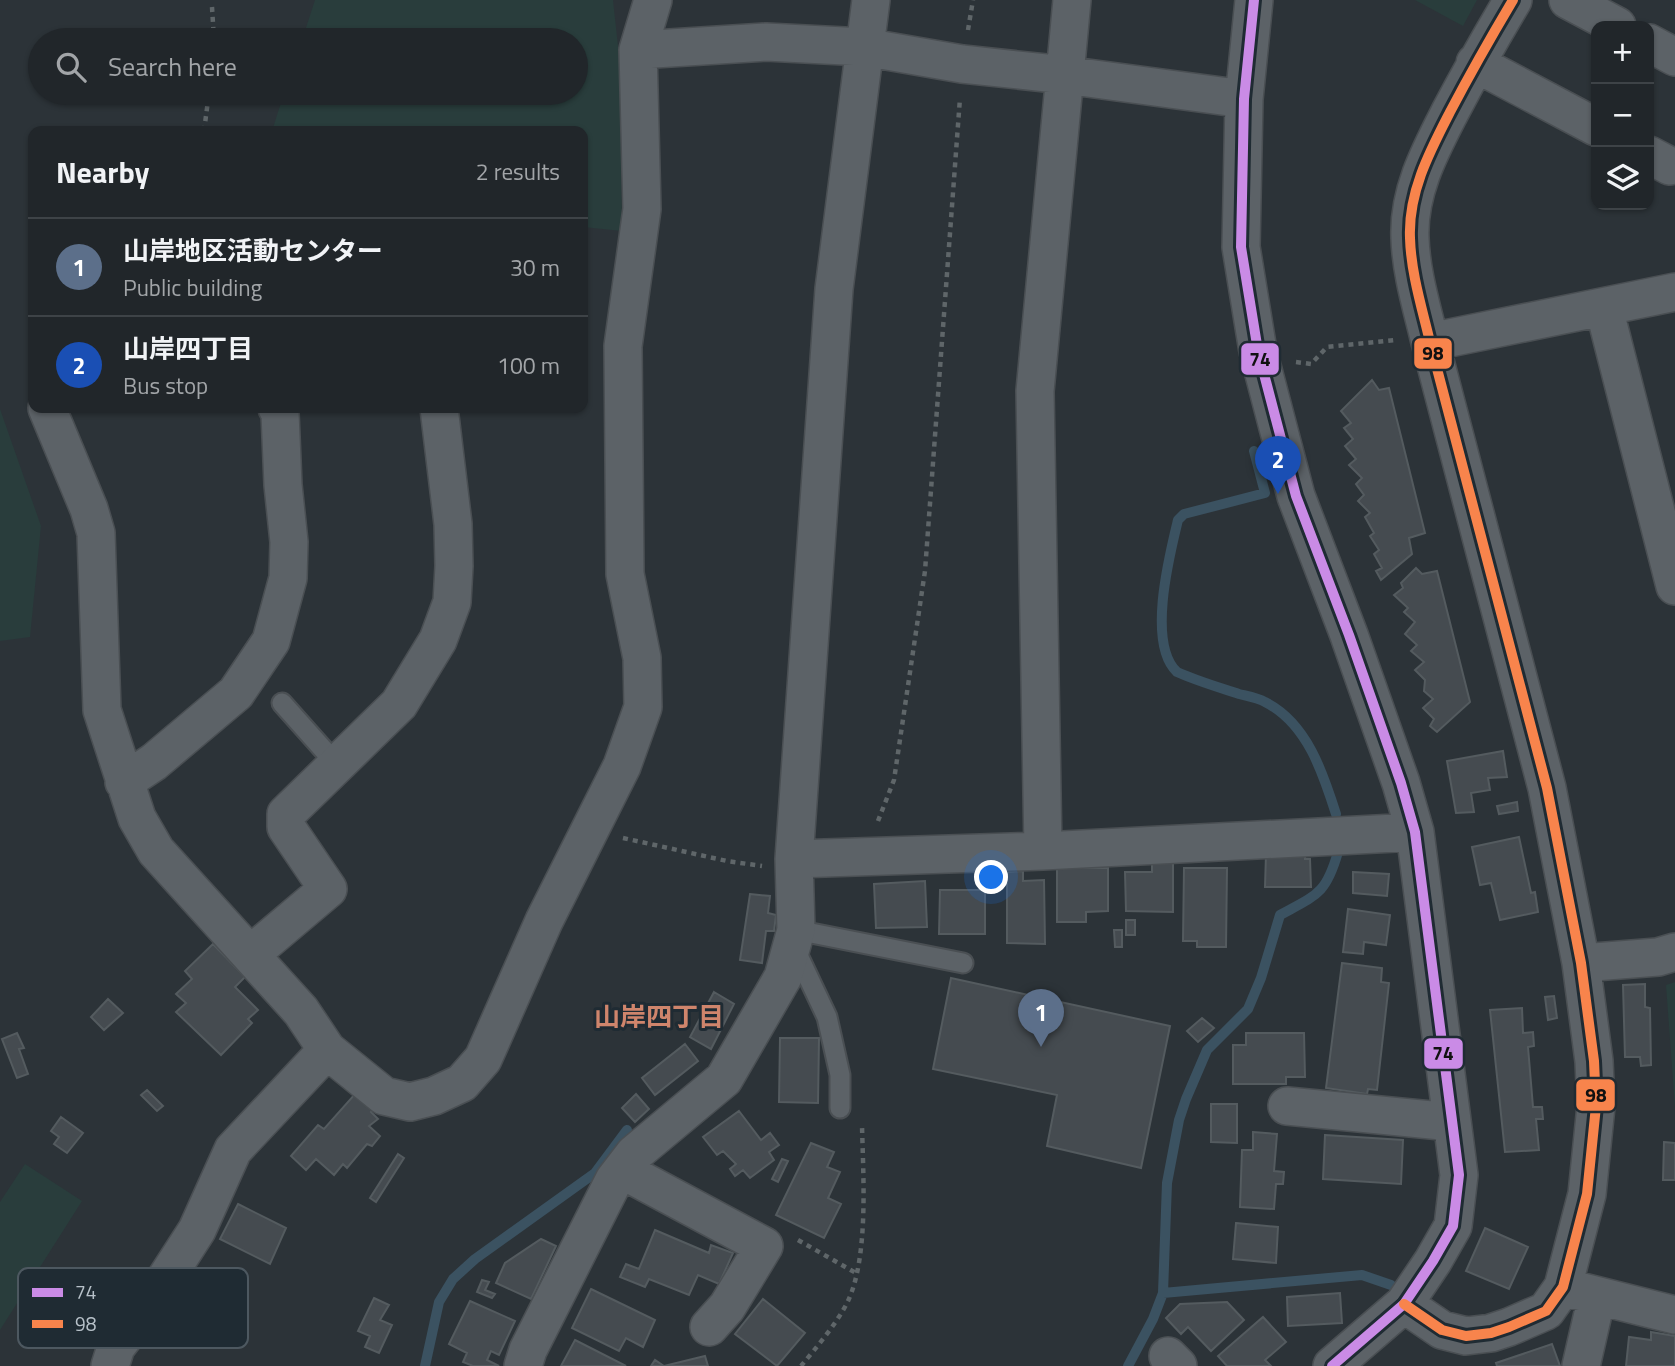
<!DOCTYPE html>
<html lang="en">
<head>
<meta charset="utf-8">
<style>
	body { margin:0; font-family:"Titillium Web","Noto Sans JP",sans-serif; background:#292e32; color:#f1f3f6 }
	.controls { position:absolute; right:21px; top:21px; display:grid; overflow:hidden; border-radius:14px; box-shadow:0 2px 5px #0004 }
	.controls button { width:63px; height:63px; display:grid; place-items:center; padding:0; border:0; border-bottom:2px solid #3e4347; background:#21262a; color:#f1f3f6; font:35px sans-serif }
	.you { position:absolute; left:992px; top:878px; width:24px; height:24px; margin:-18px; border:5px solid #fff; border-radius:50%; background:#1a73e8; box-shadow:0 0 0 10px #1a73e833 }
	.badge { display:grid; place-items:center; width:46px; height:46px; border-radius:50%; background:#0b8043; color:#fff; font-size:23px; font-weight:700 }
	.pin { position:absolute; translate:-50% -58px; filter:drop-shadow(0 2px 4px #0008) }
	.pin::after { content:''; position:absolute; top:37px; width:24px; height:21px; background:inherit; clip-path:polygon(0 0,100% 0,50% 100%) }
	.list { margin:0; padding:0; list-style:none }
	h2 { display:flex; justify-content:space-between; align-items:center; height:91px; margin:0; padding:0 28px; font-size:30px }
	h2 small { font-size:23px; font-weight:400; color:#a2a5a8 }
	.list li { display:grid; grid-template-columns:46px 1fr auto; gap:21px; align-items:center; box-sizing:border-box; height:98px; padding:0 28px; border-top:2px solid #3e4347 }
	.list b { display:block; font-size:26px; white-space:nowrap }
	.list p { margin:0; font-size:23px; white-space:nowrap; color:#a2a5a8 }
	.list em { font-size:23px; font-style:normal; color:#a2a5a8 }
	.icon { flex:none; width:38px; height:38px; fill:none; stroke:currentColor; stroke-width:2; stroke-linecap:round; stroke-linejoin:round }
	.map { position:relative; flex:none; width:1675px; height:1366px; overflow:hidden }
	.search { position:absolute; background:#21262a; box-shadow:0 2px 5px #0004; left:28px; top:28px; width:560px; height:77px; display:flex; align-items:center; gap:18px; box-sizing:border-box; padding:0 24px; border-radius:38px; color:#a2a5a8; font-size:26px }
	.panel { position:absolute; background:#21262a; box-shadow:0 2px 5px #0004; left:28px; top:126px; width:560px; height:287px; border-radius:14px }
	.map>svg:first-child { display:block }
	.green { fill:#293d3c }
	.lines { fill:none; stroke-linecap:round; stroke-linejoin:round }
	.stream { stroke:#3b5261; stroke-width:10 }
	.building { fill:#454b50; stroke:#545b5f; stroke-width:2 }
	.service-casing { stroke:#4a4f53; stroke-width:23 }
	.minor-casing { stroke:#4a4f53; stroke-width:40 }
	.path { stroke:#5f6669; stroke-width:4.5; stroke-dasharray:5 5; stroke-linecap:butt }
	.service { stroke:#5c6267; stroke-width:19 }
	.minor { stroke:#5c6267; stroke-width:37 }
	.bus-1-casing { stroke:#1f2b33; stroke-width:16 }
	.bus-2-casing { stroke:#1f2b33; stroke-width:16 }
	.bus-1 { stroke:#ca8be6; stroke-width:10 }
	.bus-2 { stroke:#f8844c; stroke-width:10 }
	.labels { text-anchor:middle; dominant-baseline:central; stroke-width:6; stroke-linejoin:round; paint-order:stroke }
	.neighbourhood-label { font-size:26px; font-weight:bold; fill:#cf856c; stroke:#1f2b33 }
	.key { fill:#1f2b33; stroke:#4d5860; stroke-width:2 }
	.key-label { font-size:19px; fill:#b7c1c9 }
	.line-badge { stroke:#1f2b33; stroke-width:2.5 }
	.pale-badge-label { font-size:19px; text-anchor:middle; font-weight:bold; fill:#111 }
</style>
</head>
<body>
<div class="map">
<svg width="1675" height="1366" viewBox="0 0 1675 1366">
	<rect width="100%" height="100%" fill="#2c3338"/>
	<path class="green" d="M315,0H613L620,65L622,231L583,227V131H272L284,93H576V40H302Z
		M1415,0H1477L1463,26Z
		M0,409L41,526L30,637L0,641Z
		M1675,982V1108L1666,985Z
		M25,1164L82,1201L0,1330V1202Z"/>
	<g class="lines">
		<path class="stream" d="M1254,451L1265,493L1184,514L1178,520C1169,557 1147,644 1177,672C1197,681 1218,687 1239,694C1247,696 1258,698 1265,702C1307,723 1323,773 1336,814
			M1163,1293L1362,1275L1391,1285
			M425,1366L439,1302L453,1279L475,1259L595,1173L627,1130
			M1128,1366L1153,1319L1163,1293L1167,1183L1179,1120L1186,1099L1207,1050L1248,1009L1261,978L1280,915C1317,895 1326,894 1338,852"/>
	</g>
	<path class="building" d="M1372,380L1379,390L1389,388L1425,533L1409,538L1412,554L1381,580L1376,571L1382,568L1374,554L1379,550L1370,536L1374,533L1365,517L1370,513L1358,501L1364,495L1356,484L1362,478L1349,465L1356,459L1345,446L1353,439L1344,428L1351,423L1341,411Z
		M1416,568L1422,574L1437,571L1470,702L1437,732L1430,726L1434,719L1423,708L1433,699L1424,691L1425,680L1415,670L1424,662L1411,651L1417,645L1405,634L1415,622L1404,612L1408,608L1394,595L1403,588L1401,583Z
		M1503,751L1507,777L1488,778L1490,790L1471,793L1474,812L1456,813L1447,761Z
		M1517,802L1518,811L1499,814L1497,806Z
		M1519,837L1531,893L1535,892L1538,912L1500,920L1491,883L1480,885L1472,847Z
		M1305,853V859H1310L1311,887H1265L1266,854Z
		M1152,861L1173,863V912L1126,911L1125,872H1152Z
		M1057,868H1108V911L1086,912V922H1057Z
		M1184,868H1227L1226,947H1197V941H1183Z
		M1023,871V881L1044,880L1045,944L1007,943V872Z
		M1353,872L1389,874L1387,896L1353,893Z
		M925,881L927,927L876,928L874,884Z
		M940,890H985V934H939Z
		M750,894L770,896L768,913L776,915L774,931H766L762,963L740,960Z
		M1348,909L1390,915L1386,945L1364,942L1363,954L1343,952Z
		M1126,920H1135V935H1126Z
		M1114,930H1122V947H1115Z
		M213,944L245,977L235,987L258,1010L248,1019L252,1023L221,1055L176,1012L186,1003L176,994L192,979L185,971Z
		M1342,963L1382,968L1381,982L1389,983L1377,1090L1368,1089L1367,1094L1326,1088Z
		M951,978L1170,1026L1141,1168L1047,1146L1057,1095L933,1069Z
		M1645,984V1007L1650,1008L1651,1065L1641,1066L1640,1057H1625L1623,985Z
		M714,992L734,1004L711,1049L690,1037Z
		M1554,996L1557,1018L1548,1020L1545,997Z
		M108,999L123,1013L104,1030L91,1017Z
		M1522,1008L1523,1033L1533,1032L1534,1046L1528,1047L1533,1107H1542L1543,1119H1536L1539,1150L1505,1152L1490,1010Z
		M1202,1018L1214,1028L1198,1042L1187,1031Z
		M17,1033L24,1048L19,1049L28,1074L17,1078L2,1039Z
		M1246,1033H1304L1305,1077H1286V1084H1233V1045H1246Z
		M780,1038H819L818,1103L779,1102Z
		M685,1044L698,1061L655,1095L642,1078Z
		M147,1090L163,1106L157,1111L141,1095Z
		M355,1094L374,1109L371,1112L378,1119L369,1126L380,1136L372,1146L367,1144L347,1168L343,1164L334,1175L316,1159L306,1170L291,1156L318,1125L324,1129Z
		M636,1094L649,1109L635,1122L622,1108Z
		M1211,1104H1237V1143L1211,1142Z
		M739,1111L761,1140L770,1133L779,1145L769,1152L774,1160L750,1178L743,1170L735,1176L730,1169L736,1164L723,1151L717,1155L703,1137Z
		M61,1117L83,1133L67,1153L54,1144L59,1137L51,1131Z
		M1253,1132L1277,1134L1274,1171L1284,1172L1283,1184H1276L1274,1209L1240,1207L1242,1150H1253Z
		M1325,1135L1403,1140L1401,1184L1323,1179Z
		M1664,1142L1675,1143V1180H1663Z
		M811,1143L834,1152L827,1167L840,1172L828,1198L841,1204L824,1238L776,1215Z
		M398,1154L404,1158L376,1202L370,1198Z
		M782,1159L788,1161L778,1182L772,1179Z
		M238,1204L286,1228L270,1264L220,1239Z
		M1236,1223L1278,1227L1276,1263L1233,1259Z
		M1485,1228L1528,1247L1509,1289L1466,1271Z
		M655,1230L709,1253L711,1245L733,1253L719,1284L698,1275L689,1295L649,1279L645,1287L620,1277L626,1264L639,1269Z
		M541,1239L556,1246L531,1299L496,1283L505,1263Z
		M482,1280L489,1282L485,1290L495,1294L492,1298L477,1292Z
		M591,1289L655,1320L643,1347L626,1338L619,1351L572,1328Z
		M1340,1293L1342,1323L1288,1326L1287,1297Z
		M374,1298L389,1305L380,1320L392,1325L379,1353L365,1347L370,1336L358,1331Z
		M763,1299L805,1333L777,1366L735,1334Z
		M470,1301L515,1321L499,1355L491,1351L487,1360L499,1366H473L463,1362L467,1353L449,1344Z
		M1227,1302L1244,1320L1211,1351L1188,1327L1181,1334L1166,1318L1180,1304Z
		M1263,1317L1286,1342L1265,1360L1271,1366H1227L1218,1356Z
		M1651,1332L1675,1336V1366H1626L1629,1337L1651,1340Z
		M575,1340L626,1366H561Z
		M1552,1344L1560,1366H1497L1496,1363Z
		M705,1356L708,1366H651L655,1360L664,1366Z"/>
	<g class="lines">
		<defs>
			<path id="service" d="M282,703L338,766
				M796,930L963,963
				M794,947L827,1017L840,1075V1108"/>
			<path id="minor" d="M1254,0L1244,99L1241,247L1258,351L1296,496L1349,635L1401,783L1415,832L1459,1175L1453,1226L1433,1261L1404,1304L1332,1366
				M1568,0L1617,26
				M1649,43L1675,57
				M638,50L653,0
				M1475,63L1596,127
				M1649,155L1670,166
				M1604,308L1675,586
				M1430,342L1675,292
				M47,408L89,509L96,533L102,710L137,818L156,851L301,1011L327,1050
				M124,782L154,762L236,693L271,641L288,578L289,542L283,485L280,413L277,408
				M1043,851L1035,391L1072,0
				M794,859L1043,851L1415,832
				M251,954L328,889L286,827V814L399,704L438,640L452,602L454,566L453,524L439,408
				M1581,963L1658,957L1675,952
				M1287,1106L1452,1122
				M622,1170L764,1246L727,1307L709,1327
				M1563,1287L1675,1315
				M1404,1304L1442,1330L1466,1336L1491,1333L1509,1327L1546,1311L1563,1287L1587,1194L1596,1106L1594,1061L1581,963L1547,788L1430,342C1422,308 1411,273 1410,238C1408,192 1430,151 1450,112C1470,74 1491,37 1513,0
				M1168,1356L1178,1366
				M110,1366L116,1347L150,1303L197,1230L233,1150L327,1050L384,1096L410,1102L434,1096L462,1083L483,1059L544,921L622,766L643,707L642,658L625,574L623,346L642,209L638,50L766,42L864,47L962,64L1065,75L1244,99
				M523,1366L528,1350L614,1180L634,1154L724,1079L783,977L796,930L794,859L834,289L871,0
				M1581,1366L1597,1296"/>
		</defs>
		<use href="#service" class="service-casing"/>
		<use href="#minor" class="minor-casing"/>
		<path class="path" d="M212,7L214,40
			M968,30L973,0
			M204,131L209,93
			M1296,362L1311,364L1327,347L1396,340
			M878,821L894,780L925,571L960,98
			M623,838L727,861L762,866
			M798,1240L856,1273
			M801,1366C816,1348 838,1322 848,1301C869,1256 863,1174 862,1125"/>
		<use href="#service" class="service"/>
		<use href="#minor" class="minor"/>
		<defs>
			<path id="bus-1" d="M1254,0L1244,99L1241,247L1258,351L1296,496L1349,635L1401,783L1415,832L1459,1175L1453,1226L1433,1261L1404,1304L1332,1366"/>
			<path id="bus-2" d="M1404,1304L1442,1330L1466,1336L1491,1333L1509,1327L1546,1311L1563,1287L1587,1194L1596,1106L1594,1061L1581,963L1547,788L1430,342C1422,308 1411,273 1410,238C1408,192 1430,151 1450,112C1470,74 1491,37 1513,0"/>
		</defs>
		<use href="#bus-1" class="bus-1-casing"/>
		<use href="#bus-2" class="bus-2-casing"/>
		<use href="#bus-1" class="bus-1"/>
		<use href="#bus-2" class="bus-2"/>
	</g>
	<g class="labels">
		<g class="neighbourhood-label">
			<text x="659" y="1016">山岸四丁目</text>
		</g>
	</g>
	<rect x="18" y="1268" width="230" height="80" rx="10" class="key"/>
	<rect x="32" y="1288" width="31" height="9" fill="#ca8be6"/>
	<rect x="32" y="1320" width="31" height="8" fill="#f8844c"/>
	<g class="key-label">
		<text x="75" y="1299">74</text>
		<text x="75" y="1331">98</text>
	</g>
	<g class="line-badge">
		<rect x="1413" y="337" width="40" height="33" rx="7" fill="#f8844c"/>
		<rect x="1240" y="342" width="40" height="34" rx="7" fill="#ca8be6"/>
		<rect x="1423" y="1037" width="41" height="33" rx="7" fill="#ca8be6"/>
		<rect x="1575" y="1078" width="41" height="34" rx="7" fill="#f8844c"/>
	</g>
	<g class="pale-badge-label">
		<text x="1433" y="360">98</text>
		<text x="1260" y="366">74</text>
		<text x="1443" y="1060">74</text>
		<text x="1596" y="1102">98</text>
	</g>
</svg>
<div class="controls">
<button>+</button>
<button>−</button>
<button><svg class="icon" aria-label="layers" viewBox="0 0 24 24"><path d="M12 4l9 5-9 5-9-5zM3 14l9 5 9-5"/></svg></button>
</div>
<div class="you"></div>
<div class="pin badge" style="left:1041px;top:1047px;background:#5c6f8a">1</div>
<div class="pin badge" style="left:1278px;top:494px;background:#1a4fb4">2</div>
<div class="search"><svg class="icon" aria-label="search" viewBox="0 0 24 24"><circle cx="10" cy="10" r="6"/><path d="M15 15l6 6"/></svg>Search here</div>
<section class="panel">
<h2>Nearby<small>2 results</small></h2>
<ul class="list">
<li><span class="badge" style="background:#5c6f8a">1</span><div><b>山岸地区活動センター</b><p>Public building</p></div><em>30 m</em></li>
<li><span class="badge" style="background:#1a4fb4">2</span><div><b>山岸四丁目</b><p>Bus stop</p></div><em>100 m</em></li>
</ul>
</section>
</div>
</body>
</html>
